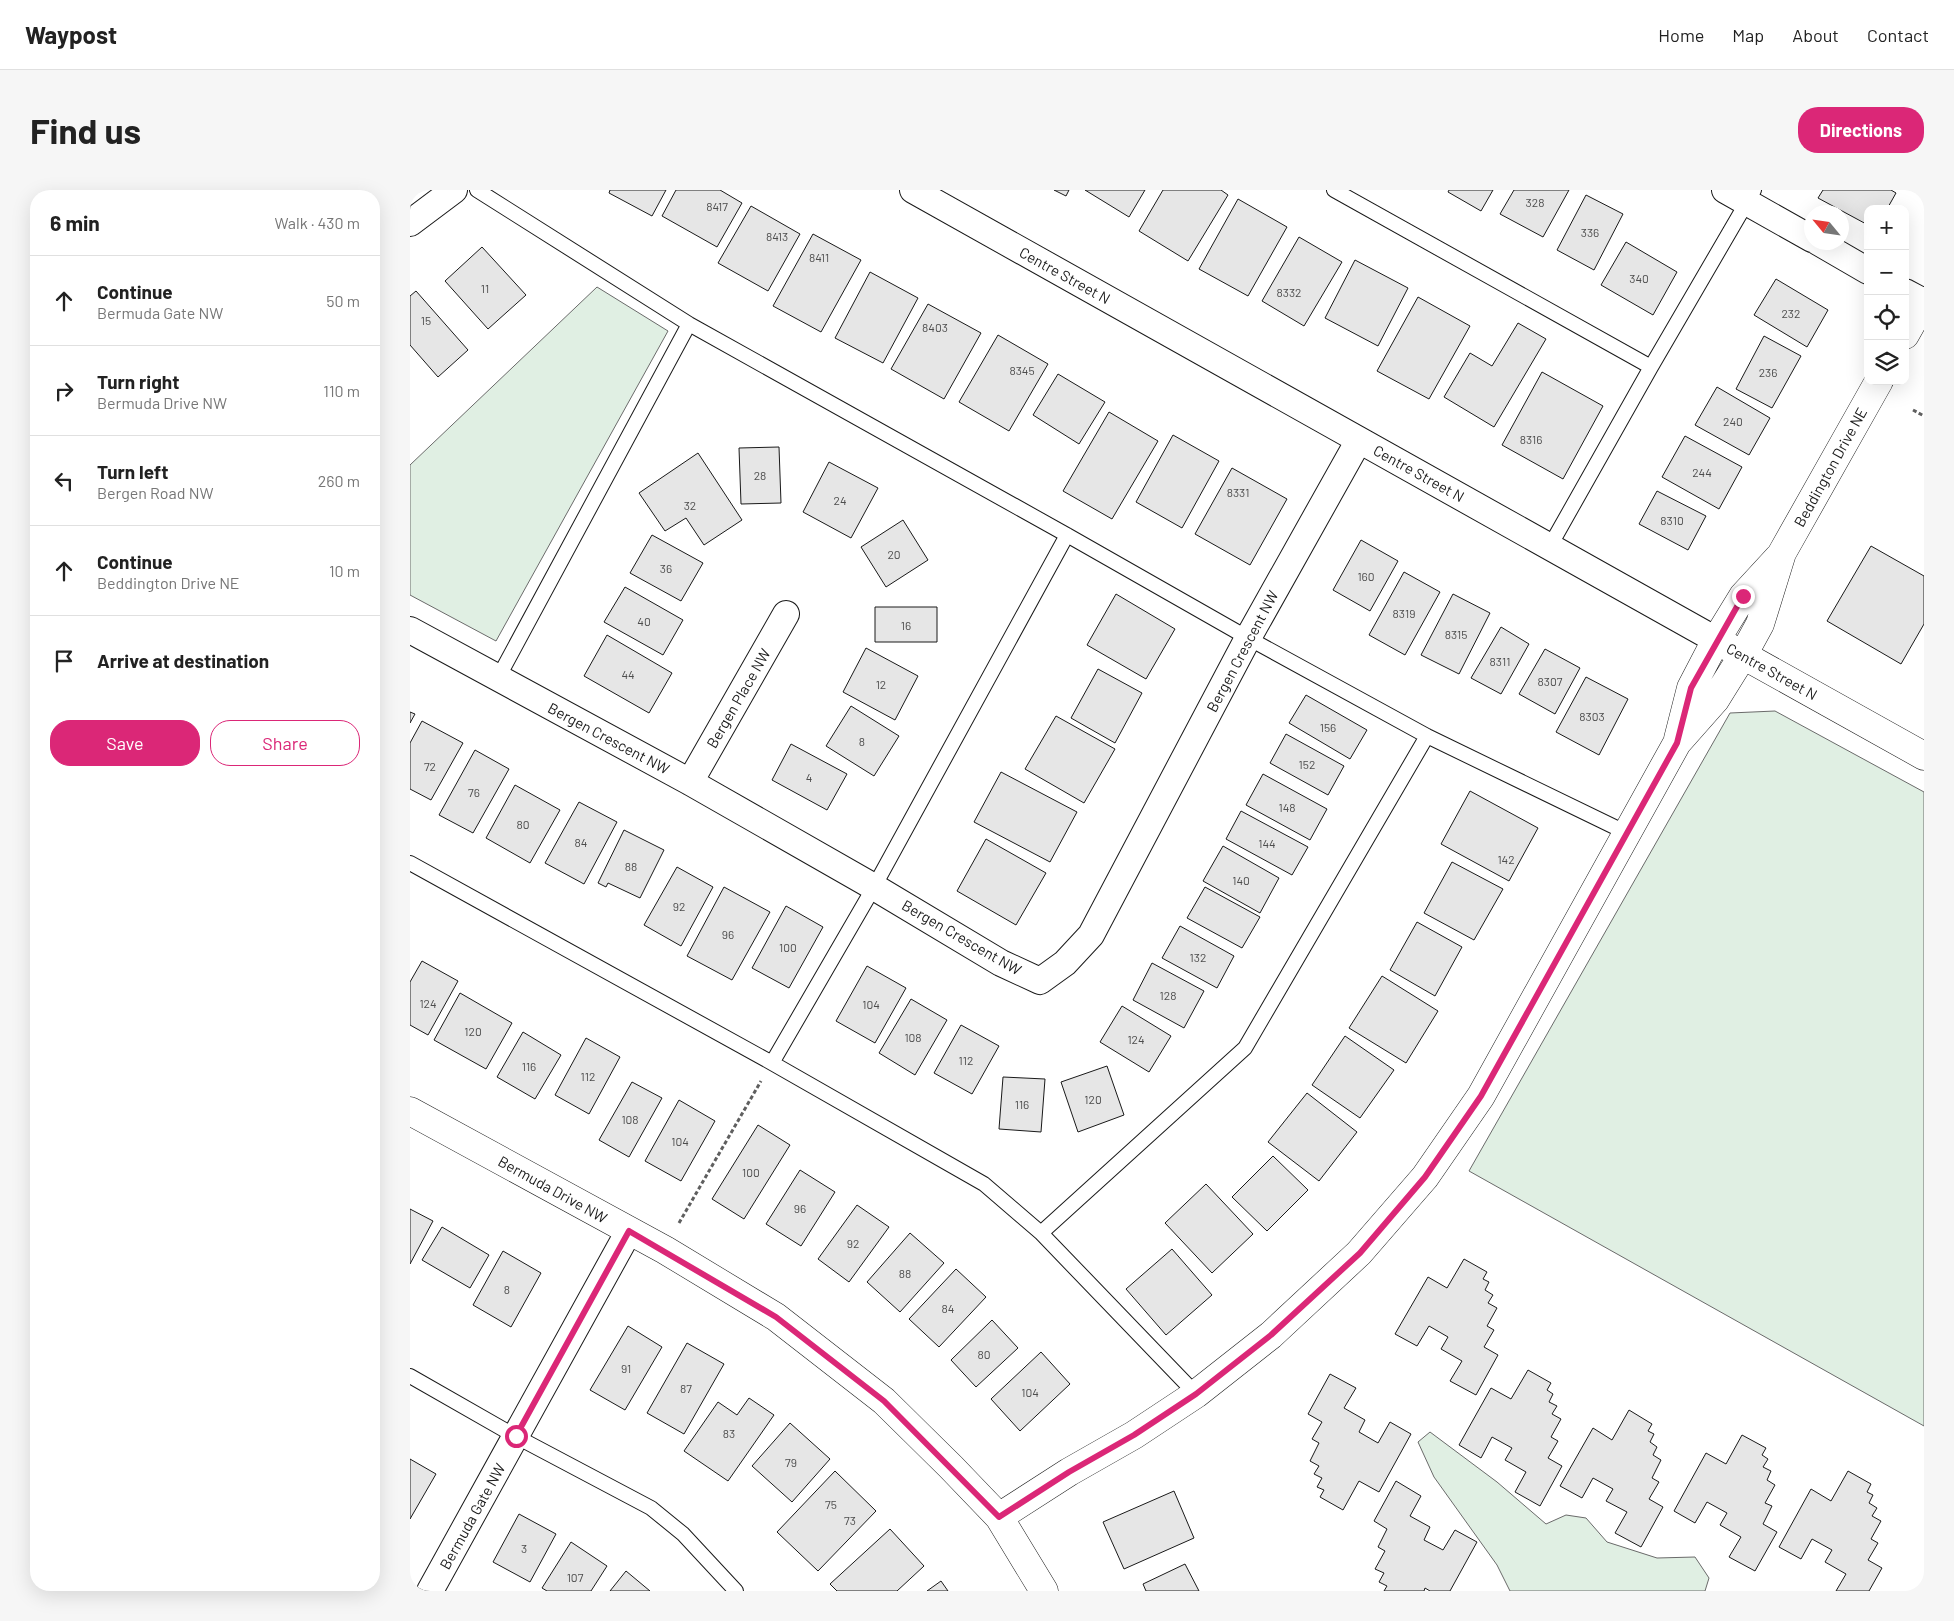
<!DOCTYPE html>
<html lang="en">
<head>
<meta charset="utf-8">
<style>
	body { margin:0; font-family:Barlow,sans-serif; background:#f6f6f6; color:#222 }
	.controls { position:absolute; right:15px; top:15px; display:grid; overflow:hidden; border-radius:10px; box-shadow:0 5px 20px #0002 }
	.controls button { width:45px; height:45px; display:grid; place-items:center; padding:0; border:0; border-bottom:1px solid #e0e0e0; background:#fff; color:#222; font:25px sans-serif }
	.compass { position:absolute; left:1394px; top:15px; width:45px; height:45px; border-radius:50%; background:#fff; box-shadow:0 5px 20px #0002; rotate:299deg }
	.stop { position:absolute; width:15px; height:15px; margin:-11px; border:4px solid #db2777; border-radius:50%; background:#fff }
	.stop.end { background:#db2777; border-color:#fff; box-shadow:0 1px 5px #0008 }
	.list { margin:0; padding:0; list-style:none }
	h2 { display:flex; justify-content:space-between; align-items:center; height:65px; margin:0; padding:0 20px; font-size:21px }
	h2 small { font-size:16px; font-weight:400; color:#767676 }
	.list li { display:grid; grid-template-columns:32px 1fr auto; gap:15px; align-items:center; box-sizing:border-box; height:90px; padding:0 20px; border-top:1px solid #e0e0e0 }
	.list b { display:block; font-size:19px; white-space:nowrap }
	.list p { margin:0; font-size:16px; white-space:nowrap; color:#767676 }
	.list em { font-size:16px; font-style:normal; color:#767676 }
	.actions { display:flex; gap:10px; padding:15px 20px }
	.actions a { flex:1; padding:11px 0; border:1px solid #db2777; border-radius:20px; text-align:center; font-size:18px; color:#db2777 }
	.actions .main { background:#db2777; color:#fff }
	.icon { flex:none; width:28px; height:28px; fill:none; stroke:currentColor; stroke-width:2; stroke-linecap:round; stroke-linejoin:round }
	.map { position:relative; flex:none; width:1514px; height:1401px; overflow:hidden; border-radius:20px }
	header { display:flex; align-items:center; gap:30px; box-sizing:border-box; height:70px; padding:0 25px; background:#fff; border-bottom:1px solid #e0e0e0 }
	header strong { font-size:24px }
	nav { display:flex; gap:28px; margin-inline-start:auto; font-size:18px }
	.intro { display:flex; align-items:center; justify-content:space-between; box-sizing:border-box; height:120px; padding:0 30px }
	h1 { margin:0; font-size:35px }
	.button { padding:12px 22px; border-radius:20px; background:#db2777; color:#fff; font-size:18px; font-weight:700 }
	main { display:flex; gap:30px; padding:0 30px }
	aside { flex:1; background:#fff; border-radius:20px; box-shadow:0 5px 20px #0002 }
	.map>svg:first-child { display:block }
	.green { fill:#e0efe3; stroke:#6a6a6a }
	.building { fill:#e6e6e6; stroke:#1a1a1a }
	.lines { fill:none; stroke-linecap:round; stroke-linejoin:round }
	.service-casing { stroke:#1a1a1a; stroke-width:16 }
	.minor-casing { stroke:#1a1a1a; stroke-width:28 }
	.tertiary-casing { stroke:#1a1a1a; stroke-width:29 }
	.path { stroke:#5f5f5f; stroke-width:3; stroke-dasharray:4 2.5; stroke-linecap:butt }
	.service { stroke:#fff; stroke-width:14 }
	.minor { stroke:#fff; stroke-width:26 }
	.tertiary { stroke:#fff; stroke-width:28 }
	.route { stroke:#db2777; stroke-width:6 }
	.labels { text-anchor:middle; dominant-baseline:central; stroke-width:4; stroke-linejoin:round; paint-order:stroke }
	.number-label { font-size:12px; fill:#4d4d4d }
	.street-label { font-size:15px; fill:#1a1a1a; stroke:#fff }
</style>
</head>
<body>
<header>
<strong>Waypost</strong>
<nav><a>Home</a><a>Map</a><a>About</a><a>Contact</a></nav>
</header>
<div class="intro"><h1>Find us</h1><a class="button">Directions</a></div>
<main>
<aside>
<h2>6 min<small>Walk · 430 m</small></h2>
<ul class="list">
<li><svg class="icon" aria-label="ahead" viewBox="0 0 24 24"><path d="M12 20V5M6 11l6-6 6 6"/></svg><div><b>Continue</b><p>Bermuda Gate NW</p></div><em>50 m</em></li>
<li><svg class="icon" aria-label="right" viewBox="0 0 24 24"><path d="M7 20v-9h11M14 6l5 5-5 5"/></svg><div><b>Turn right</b><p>Bermuda Drive NW</p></div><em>110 m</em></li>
<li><svg class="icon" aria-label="left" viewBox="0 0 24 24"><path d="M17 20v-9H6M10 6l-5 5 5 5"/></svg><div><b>Turn left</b><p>Bergen Road NW</p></div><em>260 m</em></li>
<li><svg class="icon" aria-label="ahead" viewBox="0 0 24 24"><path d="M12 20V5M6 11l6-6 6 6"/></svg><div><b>Continue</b><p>Beddington Drive NE</p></div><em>10 m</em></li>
<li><svg class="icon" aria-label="arrive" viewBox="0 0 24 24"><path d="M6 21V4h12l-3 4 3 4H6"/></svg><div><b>Arrive at destination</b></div></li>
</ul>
<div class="actions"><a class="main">Save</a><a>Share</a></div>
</aside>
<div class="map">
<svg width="1514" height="1401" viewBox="0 0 1514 1401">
	<rect width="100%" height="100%" fill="#fff"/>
	<path class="green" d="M187,97L258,141L86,451L0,405V275Z
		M1365,521L1514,602V1236L1059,981L1320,523Z
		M1020,1242L1087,1292L1136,1334L1156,1325L1176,1328L1197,1352L1247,1368L1285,1367L1299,1388L1295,1401H1100L1087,1375L1024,1287L1008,1252Z"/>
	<path class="building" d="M200,0H256L242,26L199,3Z
		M266,0H310L332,13L307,57L252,26Z
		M644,0H659L656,6Z
		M675,0H735L719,27Z
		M753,0H811L818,5L778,71L729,41Z
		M1039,0H1083L1071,21L1038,2Z
		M1104,0H1159L1133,47L1090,24Z
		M1413,0H1481L1486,3L1477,19H1458V35L1408,8Z
		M1176,5L1213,24L1184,80L1147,60Z
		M828,9L877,37L838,106L789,79Z
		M341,16L390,44L358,101L308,73Z
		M403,44L451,70L411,142L363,116Z
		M889,47L932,72L894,136L852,111Z
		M1216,52L1267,82L1243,125L1191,95Z
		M72,57L116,105L78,139L35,91Z
		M945,70L998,98L968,156L915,128Z
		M460,82L508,108L473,173L425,148Z
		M1366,89L1418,120L1397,157L1344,125Z
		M6,101L58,160L28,187L0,155V106Z
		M1008,107L1060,136L1019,209L967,181Z
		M518,114L571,143L534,209L481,179Z
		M1108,133L1136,149L1084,237L1034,207L1060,163L1082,176Z
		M588,145L638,174L599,241L549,212Z
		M1354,146L1391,166L1362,218L1326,199Z
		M1132,182L1193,216L1153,289L1092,255Z
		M648,184L695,212L669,254L623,225Z
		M1307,197L1360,228L1339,265L1285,235Z
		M699,222L748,251L702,329L653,301Z
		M763,245L809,271L772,338L726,312Z
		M1275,246L1332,277L1309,319L1252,287Z
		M369,257L371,313L331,314L329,258Z
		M288,263L332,330L294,355L276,328L255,341L229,303Z
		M419,272L468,298L441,348L393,322Z
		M822,278L877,309L840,375L785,344Z
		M1247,301L1296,326L1278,360L1229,334Z
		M493,330L518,370L476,397L451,357Z
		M242,345L293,373L271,411L220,383Z
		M951,350L988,371L960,421L923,400Z
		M1461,356L1514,386V434L1491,474L1417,431Z
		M994,382L1030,402L995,465L959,445Z
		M215,397L273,430L253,465L194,432Z
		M706,404L765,439L736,489L677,455Z
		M1043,404L1080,423L1049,484L1011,465Z
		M465,417H527V452H465Z
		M1091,437L1119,454L1091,504L1061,488Z
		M197,445L262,483L239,523L174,486Z
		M456,458L508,486L485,530L433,502Z
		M1135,459L1170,478L1145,524L1109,504Z
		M688,479L732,503L705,553L661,528Z
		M1176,487L1218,509L1189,565L1146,542Z
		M896,505L957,540L940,569L879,533Z
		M441,516L489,546L464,586L416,556Z
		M0,522L5,524L0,533Z
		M646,526L705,559L674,613L615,579Z
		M12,531L53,553L21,610L0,599V553Z
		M876,544L934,576L918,605L860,573Z
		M381,554L437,584L417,620L362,590Z
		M65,560L99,579L63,643L29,625Z
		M591,582L667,622L640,672L564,632Z
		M853,584L917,619L900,650L836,615Z
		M105,595L150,620L120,673L76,648Z
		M1060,601L1128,638L1099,691L1031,654Z
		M169,612L207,632L174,694L135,673Z
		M831,621L898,657L882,685L816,649Z
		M214,640L254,660L230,708L198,693L196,697L188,693Z
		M576,649L636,683L606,735L547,701Z
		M813,656L869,688L850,723L793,691Z
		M1042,672L1093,699L1064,750L1014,723Z
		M267,677L303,697L271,756L234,735Z
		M314,697L360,722L322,790L277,766Z
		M795,697L850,727L832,758L777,728Z
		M376,716L413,737L379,798L342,778Z
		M1007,732L1052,757L1025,806L980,780Z
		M770,736L824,766L807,798L752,768Z
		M12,771L48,791L18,845L0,835V792Z
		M742,773L794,801L774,838L723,810Z
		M457,776L496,798L465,853L426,831Z
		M972,786L1028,821L996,873L939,838Z
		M50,803L102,833L76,879L24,850Z
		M501,809L537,830L505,885L469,863Z
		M712,816L761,846L739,882L690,852Z
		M551,835L589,856L562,904L524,883Z
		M113,842L151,865L125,909L87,887Z
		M935,846L984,880L950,928L902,895Z
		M176,848L210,867L179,924L145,905Z
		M697,876L714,925L668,942L651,892Z
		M593,887L635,889L631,942L589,939Z
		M222,892L252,908L219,967L189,950Z
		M897,903L947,942L909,991L858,952Z
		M269,910L305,931L271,991L235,971Z
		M348,935L380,955L334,1029L302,1009Z
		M863,966L898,1000L857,1041L822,1007Z
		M390,980L425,1002L391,1056L356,1034Z
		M796,994L843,1044L802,1083L755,1033Z
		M447,1015L479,1037L439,1092L408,1069Z
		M0,1019L23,1031L0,1074Z
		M32,1037L79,1065L60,1098L12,1070Z
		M500,1043L534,1073L490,1122L457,1092Z
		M762,1059L802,1105L756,1145L716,1099Z
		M93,1061L131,1083L101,1137L63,1115Z
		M1054,1069L1077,1082L1073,1089L1079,1092L1075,1100L1083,1105L1078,1113L1087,1118L1077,1136L1084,1140L1074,1157L1088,1165L1066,1205L1040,1191L1052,1171L1031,1159L1038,1147L1019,1136L1007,1156L985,1144L1018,1087L1037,1098Z
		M546,1079L576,1107L529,1157L499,1129Z
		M582,1130L608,1158L566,1197L541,1170Z
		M218,1136L252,1157L215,1220L180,1200Z
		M277,1153L314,1174L274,1244L237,1223Z
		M631,1162L660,1194L610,1241L581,1209Z
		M1118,1180L1141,1193L1137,1200L1143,1204L1139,1212L1147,1216L1142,1224L1151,1229L1141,1247L1148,1251L1138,1268L1152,1276L1130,1316L1105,1302L1116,1282L1095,1270L1102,1258L1082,1247L1071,1268L1049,1255L1081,1198L1101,1209Z
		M920,1184L946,1198L934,1218L955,1230L949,1242L968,1253L980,1232L1001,1244L969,1302L949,1291L933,1320L910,1307L914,1300L907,1297L912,1288L904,1284L909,1276L900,1271L909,1253L902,1249L912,1232L898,1224Z
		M339,1208L364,1225L318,1291L274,1261L308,1212L327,1225Z
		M1219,1220L1242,1234L1238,1241L1244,1244L1240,1252L1247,1257L1243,1265L1251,1270L1242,1288L1249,1292L1239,1309L1253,1317L1231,1357L1205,1343L1217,1322L1196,1311L1203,1299L1183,1288L1172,1308L1150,1296L1183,1238L1202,1250Z
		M380,1233L420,1269L382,1312L342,1276Z
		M1332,1245L1356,1258L1352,1265L1358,1269L1353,1277L1361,1281L1357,1290L1365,1295L1355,1313L1362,1316L1353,1334L1367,1342L1345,1381L1319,1367L1331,1347L1310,1335L1317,1323L1297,1312L1285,1333L1264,1321L1296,1263L1316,1274Z
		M0,1269L26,1284L0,1329Z
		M425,1281L466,1321L408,1381L367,1342Z
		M1438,1281L1461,1294L1457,1302L1463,1305L1459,1313L1467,1318L1462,1326L1471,1331L1461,1349L1468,1353L1458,1370L1472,1378L1459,1401H1426L1436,1384L1415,1372L1422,1360L1402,1349L1391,1369L1369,1357L1401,1299L1421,1311Z
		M986,1291L1011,1306L1000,1326L1020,1337L1014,1350L1033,1360L1045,1340L1067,1352L1040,1401H1020L1015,1398L1014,1401H974L977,1396L969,1392L974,1383L965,1379L975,1361L968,1357L977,1339L964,1331Z
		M764,1301L784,1348L714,1379L693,1332Z
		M109,1324L146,1344L120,1392L83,1372Z
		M480,1339L514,1376L487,1401H427L420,1394Z
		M161,1352L197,1376L181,1401H137L132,1398Z
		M775,1374L789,1401H736L733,1394Z
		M216,1381L240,1401H200Z
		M531,1391L538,1401H517Z"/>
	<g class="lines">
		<defs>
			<path id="service" d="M67,0L279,134L657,345L838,448L1017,546L1217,643
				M924,0L1241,177
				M1140,356L1241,177L1344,0
				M88,488L279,134
				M0,673L362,873L574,994L631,1043L786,1204
				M362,873L464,697L657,345
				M631,1043L835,858L1017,546
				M0,1186L105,1246L241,1318L273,1344L326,1401"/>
			<path id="minor" d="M503,0L1306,450
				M1315,0L1402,49
				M0,33L44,0
				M1408,52L1458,81
				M1495,102L1514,112
				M0,440L280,592L464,697L591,773L630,791L655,773L681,745L838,448L949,250
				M280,592L376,424
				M20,1401L219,1041"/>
			<path id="tertiary" d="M1495,145L1514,111
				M1306,450L1514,566
				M1268,549L1281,498L1306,450L1333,406L1368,368
				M0,921L255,1060L366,1127L474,1211L541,1277L589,1327L634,1401
				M589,1327L659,1282L724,1245L786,1204L861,1145L949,1063L1015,987L1071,906L1267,553L1305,510L1333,465L1350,434L1372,363L1469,191"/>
		</defs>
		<use href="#service" class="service-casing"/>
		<use href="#minor" class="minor-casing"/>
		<use href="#tertiary" class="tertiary-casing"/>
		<path class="path" d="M1503,220L1514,226
			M269,1033L351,891"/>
		<use href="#service" class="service"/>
		<use href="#minor" class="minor"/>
		<use href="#tertiary" class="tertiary"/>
	</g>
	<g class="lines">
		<path class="route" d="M106,1246L219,1041L366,1127L474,1211L589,1327L659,1282L724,1245L786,1204L861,1145L950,1063L1015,987L1071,906L1267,553L1281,498L1333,406"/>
	</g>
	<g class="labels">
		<g class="number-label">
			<text x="1125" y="12">328</text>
			<text x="307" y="16">8417</text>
			<text x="1180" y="42">336</text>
			<text x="367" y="46">8413</text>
			<text x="409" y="67">8411</text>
			<text x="1229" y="88">340</text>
			<text x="75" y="98">11</text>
			<text x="879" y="102">8332</text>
			<text x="1381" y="123">232</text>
			<text x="16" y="130">15</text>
			<text x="525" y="137">8403</text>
			<text x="612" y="180">8345</text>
			<text x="1358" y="182">236</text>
			<text x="1323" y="231">240</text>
			<text x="1121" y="249">8316</text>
			<text x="1292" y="282">244</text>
			<text x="350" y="285">28</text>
			<text x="828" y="302">8331</text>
			<text x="430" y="310">24</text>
			<text x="280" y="315">32</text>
			<text x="1262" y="330">8310</text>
			<text x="484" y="364">20</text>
			<text x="256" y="378">36</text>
			<text x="956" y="386">160</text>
			<text x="994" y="423">8319</text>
			<text x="234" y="431">40</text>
			<text x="496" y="435">16</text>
			<text x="1046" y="444">8315</text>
			<text x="1090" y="471">8311</text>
			<text x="218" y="484">44</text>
			<text x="1140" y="491">8307</text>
			<text x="471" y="494">12</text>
			<text x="1182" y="526">8303</text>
			<text x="918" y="537">156</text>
			<text x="452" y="551">8</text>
			<text x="897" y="574">152</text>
			<text x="20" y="576">72</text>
			<text x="399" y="587">4</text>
			<text x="64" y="602">76</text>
			<text x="877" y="617">148</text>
			<text x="113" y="634">80</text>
			<text x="171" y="652">84</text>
			<text x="857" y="653">144</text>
			<text x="1096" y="669">142</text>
			<text x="221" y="676">88</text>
			<text x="831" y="690">140</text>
			<text x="269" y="716">92</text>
			<text x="318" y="744">96</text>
			<text x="378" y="757">100</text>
			<text x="788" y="767">132</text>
			<text x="758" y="805">128</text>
			<text x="18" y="813">124</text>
			<text x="461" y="814">104</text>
			<text x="63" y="841">120</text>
			<text x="503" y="847">108</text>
			<text x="726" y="849">124</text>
			<text x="556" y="870">112</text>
			<text x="119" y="876">116</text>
			<text x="178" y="886">112</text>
			<text x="683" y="909">120</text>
			<text x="612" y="914">116</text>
			<text x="220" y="929">108</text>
			<text x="270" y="951">104</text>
			<text x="341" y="982">100</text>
			<text x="390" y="1018">96</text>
			<text x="443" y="1053">92</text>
			<text x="495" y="1083">88</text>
			<text x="97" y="1099">8</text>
			<text x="538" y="1118">84</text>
			<text x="574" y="1164">80</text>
			<text x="216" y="1178">91</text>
			<text x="276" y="1198">87</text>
			<text x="620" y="1202">104</text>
			<text x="319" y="1243">83</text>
			<text x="381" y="1272">79</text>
			<text x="421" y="1314">75</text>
			<text x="440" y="1330">73</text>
			<text x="114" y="1358">3</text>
			<text x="165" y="1387">107</text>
		</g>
		<g class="street-label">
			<text transform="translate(655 85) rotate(29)">Centre Street N</text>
			<text transform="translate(1420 277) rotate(-61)">Beddington Drive NE</text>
			<text transform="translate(1009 283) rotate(29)">Centre Street N</text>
			<text transform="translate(832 461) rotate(-62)">Bergen Crescent NW</text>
			<text transform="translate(1362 481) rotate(29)">Centre Street N</text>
			<text transform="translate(328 508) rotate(-60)">Bergen Place NW</text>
			<text transform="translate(199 548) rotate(28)">Bergen Crescent NW</text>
			<text transform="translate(552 747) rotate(30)">Bergen Crescent NW</text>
			<text transform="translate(143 999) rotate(29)">Bermuda Drive NW</text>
			<text transform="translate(62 1326) rotate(-61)">Bermuda Gate NW</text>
		</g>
	</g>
</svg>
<div class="controls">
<button>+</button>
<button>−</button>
<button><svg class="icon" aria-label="locate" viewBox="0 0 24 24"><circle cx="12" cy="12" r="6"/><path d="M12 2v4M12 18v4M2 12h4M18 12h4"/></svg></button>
<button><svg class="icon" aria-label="layers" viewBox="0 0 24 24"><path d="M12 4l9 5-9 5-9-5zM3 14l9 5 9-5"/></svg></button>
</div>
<svg class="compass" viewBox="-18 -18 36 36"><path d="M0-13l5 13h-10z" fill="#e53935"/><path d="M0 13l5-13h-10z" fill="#767676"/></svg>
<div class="stop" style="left:106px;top:1246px"></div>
<div class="stop end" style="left:1333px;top:406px"></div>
</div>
</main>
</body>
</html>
